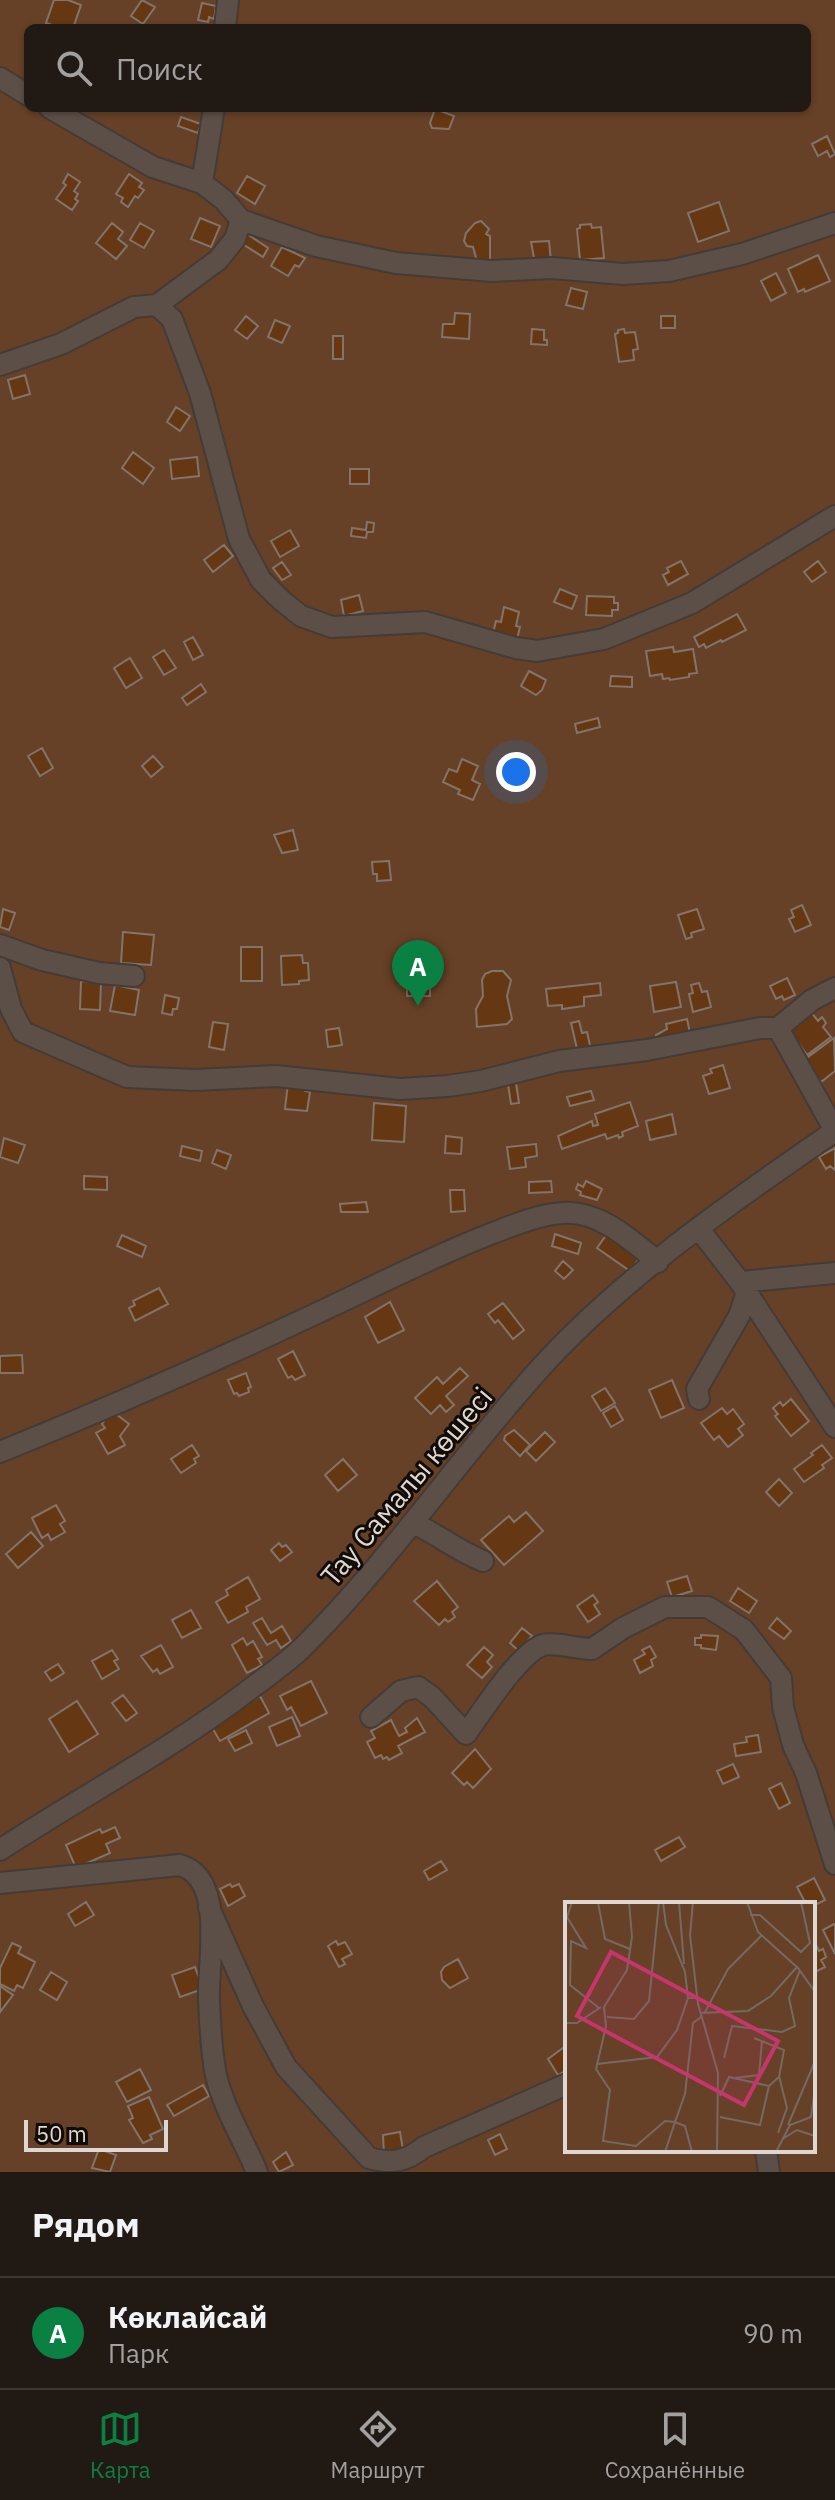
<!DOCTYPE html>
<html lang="ru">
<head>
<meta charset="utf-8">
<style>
	body { margin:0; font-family:"IBM Plex Sans",sans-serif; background:#29221c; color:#f1f3f6 }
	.scale { position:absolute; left:24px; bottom:20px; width:144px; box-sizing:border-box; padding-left:8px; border:4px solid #dfd7d2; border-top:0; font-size:22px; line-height:28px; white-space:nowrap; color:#dfd7d2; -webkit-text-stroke:6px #110c08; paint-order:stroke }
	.you { position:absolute; left:516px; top:772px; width:28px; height:28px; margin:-20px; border:6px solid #fff; border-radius:50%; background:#1a73e8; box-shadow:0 0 0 12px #1a73e833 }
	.badge { display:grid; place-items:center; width:52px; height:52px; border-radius:50%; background:#0b8043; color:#fff; font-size:26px; font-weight:700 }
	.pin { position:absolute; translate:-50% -66px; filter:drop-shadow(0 2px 4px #0008) }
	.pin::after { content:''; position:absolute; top:42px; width:28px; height:24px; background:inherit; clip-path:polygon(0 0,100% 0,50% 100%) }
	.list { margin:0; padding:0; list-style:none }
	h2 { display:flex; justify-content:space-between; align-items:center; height:104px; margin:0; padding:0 32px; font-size:34px }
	h2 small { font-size:26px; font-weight:400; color:#a2a0a0 }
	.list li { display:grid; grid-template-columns:52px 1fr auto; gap:24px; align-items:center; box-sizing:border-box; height:112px; padding:0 32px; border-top:2px solid #3e3833 }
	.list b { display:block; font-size:30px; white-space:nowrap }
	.list p { margin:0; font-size:26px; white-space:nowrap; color:#a2a0a0 }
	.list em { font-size:26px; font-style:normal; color:#a2a0a0 }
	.icon { flex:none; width:44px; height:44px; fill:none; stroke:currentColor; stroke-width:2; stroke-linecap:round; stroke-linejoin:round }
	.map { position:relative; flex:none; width:835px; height:2172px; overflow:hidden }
	.search { position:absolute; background:#211913; box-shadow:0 2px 6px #0004; left:24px; right:24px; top:24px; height:88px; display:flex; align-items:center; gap:20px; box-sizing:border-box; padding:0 28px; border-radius:12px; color:#a2a0a0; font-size:30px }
	.sheet { height:216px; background:#211913 }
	nav { display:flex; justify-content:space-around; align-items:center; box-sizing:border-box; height:112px; border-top:2px solid #3e3833; background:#211913; font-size:22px; color:#a2a0a0 }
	nav a { display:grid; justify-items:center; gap:4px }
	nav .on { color:#0b8043 }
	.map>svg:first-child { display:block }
	.green { fill:#664127; fill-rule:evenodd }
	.building { fill:#663713; stroke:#82746b; stroke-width:2 }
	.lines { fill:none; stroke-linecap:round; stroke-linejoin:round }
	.minor-casing { stroke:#453b36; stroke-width:24 }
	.minor { stroke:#5c4f47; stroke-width:20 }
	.labels { text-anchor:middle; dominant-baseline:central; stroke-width:6; stroke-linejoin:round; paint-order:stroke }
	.street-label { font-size:28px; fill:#dfd7d2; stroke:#110c08 }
	.inset-road { fill:none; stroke:#746a63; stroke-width:2 }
	.view { fill:#c6356d; fill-opacity:0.15; stroke:#c6356d; stroke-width:4 }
	.inset-edge { fill:none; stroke:#dfd7d2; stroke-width:4 }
</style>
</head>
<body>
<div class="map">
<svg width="835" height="2172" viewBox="0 0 835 2172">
	<rect width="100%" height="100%" fill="#2c2119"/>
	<path class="green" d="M0,0H835V2172H0ZM28,28H807V108H28ZM567,1904H813V2150H567Z"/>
	<path class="building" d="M54,0H68L81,5L73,28H61L46,23Z
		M142,0L155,7L143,24L131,16Z
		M202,3L216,6L214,19L209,17L208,22L198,20Z
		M435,109L454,116L449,129L432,128L430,123Z
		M181,117L201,124L198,133L178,126Z
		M827,136L835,154L830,157L827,151L818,156L812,144Z
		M68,174L80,182L74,191L78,194L75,199L78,201L72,210L56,199L66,185L63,183Z
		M129,174L142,183L139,187L144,190L138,198L135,196L128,207L121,202L123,198L116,194Z
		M247,176L265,186L255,204L237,193Z
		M719,202L729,231L698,242L688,213Z
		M200,218L220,226L211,247L191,239Z
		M481,221L489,229L486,234L490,236V263L477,261L473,247L467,246L464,241L466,233L475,223Z
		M112,223L123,232L118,239L127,246L116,259L96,243Z
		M140,223L154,231L144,248L130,240Z
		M591,224L592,228L601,227L604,258L580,260L577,229L580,228V225Z
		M247,234L268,248L263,257L241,243Z
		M549,241L551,262L535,263L531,242Z
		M282,247L305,258L299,267L295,265L288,276L271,266Z
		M818,255L830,281L805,292L804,289L798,292L788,269Z
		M776,273L786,293L771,301L761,281Z
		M571,288L587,292L583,309L566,305Z
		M455,313L470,314L469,339L442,337L443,324H454Z
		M246,316L258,326L247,339L235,330Z
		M661,316H675V328H661Z
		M275,320L290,326L282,343L268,337Z
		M532,329L544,330V340H547V345L531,344Z
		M624,329L625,333L635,332L638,349L633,350L634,360L619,362L615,334L618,333V330Z
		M333,336H343V359H333Z
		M25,375L30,394L13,399L8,380Z
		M176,407L190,416L180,431L167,422Z
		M133,452L154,468L143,484L122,468Z
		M197,457L199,476L172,479L170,460Z
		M350,469H369V484H350Z
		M367,522L374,523L373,532H367L366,538L351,536L352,528L366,530Z
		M290,530L299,546L280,557L271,541Z
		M224,545L233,556L213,572L204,560Z
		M681,561L688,574L668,585L663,575L669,572L667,568Z
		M818,561L826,572L812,582L804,572Z
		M282,562L291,575L282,580L273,568Z
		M560,589L577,596L572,609L554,602Z
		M359,595L363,611L344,616L341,600Z
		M587,596L614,597V603H618V610H612V616L586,615Z
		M504,607L519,612L516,626L520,627L517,639L493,633L496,621L501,622Z
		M737,614L746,630L722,642L721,640L706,648L704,644L699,647L694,637Z
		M193,637L203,655L193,660L184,642Z
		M673,647L674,652L693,649L697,673L689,674V677L670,680L669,678L663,679L662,674L650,676L646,651Z
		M164,650L176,668L164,675L153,657Z
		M130,658L142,678L126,688L114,668Z
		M529,671L546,680L542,690L536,695L521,686Z
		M611,676L632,677V687L610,686Z
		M201,684L206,692L187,705L182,698Z
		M598,718L600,727L577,733L575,724Z
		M42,748L53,768L40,776L28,756Z
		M153,756L163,767L151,777L142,766Z
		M462,759L478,766L472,780L480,784L473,800L458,794L460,790L443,782L449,769L457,772Z
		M293,830L298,850L282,853L274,835Z
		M389,861L391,880L377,881V874H373L372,862Z
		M802,905L811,925L795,932L789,919L794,917L791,910Z
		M3,909L15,913L9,930L0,927Z
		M697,909L704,929L691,933L692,937L686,939L678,915Z
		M123,932L154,935L151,965L121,963Z
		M241,947H262V981H241Z
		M302,955L303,963H308L309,980L299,981V984L282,985L281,956Z
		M492,971H503L511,980L507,996L512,1019L507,1024L477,1027L476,1009L483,996L482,980L485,974Z
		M787,978L795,995L784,1000L782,996L776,999L770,986Z
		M81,981L101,982L100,1010L80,1009Z
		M407,982H430V996H407Z
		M676,982L681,1007L654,1012L650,986Z
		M600,983L601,995L584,997V1006L562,1009V1005L548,1006L546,989Z
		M699,983L702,992L707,991L711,1007L693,1012L689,994L693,993L691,985Z
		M115,985L139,990L135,1015L110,1011Z
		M165,995L179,998L177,1009H173L172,1015L162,1013Z
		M811,1012L818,1021L822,1017L826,1023L823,1027L831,1037L807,1055L789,1029Z
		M687,1019L690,1033L659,1045L656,1035L667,1029L666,1024Z
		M579,1021L582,1033L587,1032L591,1050L578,1053L571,1023Z
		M213,1022L228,1024L224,1050L209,1047Z
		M339,1028L342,1045L328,1047L326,1030Z
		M834,1038L835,1071L821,1082L804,1060Z
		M723,1065L730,1088L709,1094L703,1076L712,1073L710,1069Z
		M288,1083L305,1086V1091L310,1092L307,1111L285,1109Z
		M516,1083L519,1103L511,1104L508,1084Z
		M591,1091L594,1100L570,1106L567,1097Z
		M630,1102L638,1126L622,1132L623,1136L619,1138L618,1135L607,1139L605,1134L562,1149L558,1136L592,1121L593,1126L598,1125L595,1114Z
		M374,1103L406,1106L404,1142L372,1140Z
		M672,1114L676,1134L650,1140L646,1121Z
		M446,1136L462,1138L461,1154L445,1153Z
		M4,1138L25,1145L18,1163L0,1157Z
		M536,1144L537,1156L525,1158L526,1167L510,1169L507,1147Z
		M182,1146L202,1151L200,1161L180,1156Z
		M835,1148V1170L830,1166L826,1169L819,1157Z
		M217,1150L231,1155L226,1169L212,1163Z
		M84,1176L107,1177V1190L84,1189Z
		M551,1181L552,1192L529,1193V1182Z
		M586,1181L602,1189L597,1200L580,1195L581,1192L576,1189L578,1184L583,1187Z
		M450,1190H464L465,1211L451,1212Z
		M366,1202L368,1212H341L340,1204Z
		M555,1234L581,1243L578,1254L552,1246Z
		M607,1234L640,1257L630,1271L597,1248Z
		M122,1235L146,1246L142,1257L117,1246Z
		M563,1261L573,1270L564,1279L555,1271Z
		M159,1288L168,1304L135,1321L129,1308L135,1305L133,1301Z
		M390,1302L404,1330L378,1343L365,1317Z
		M503,1303L524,1330L513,1339L498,1320L495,1323L488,1314Z
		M293,1351L305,1375L295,1380L292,1376L288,1378L278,1359Z
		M22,1355L23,1373H0V1356Z
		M460,1368L468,1376L446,1396L454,1405L446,1412L440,1405L431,1414L415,1398L437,1377L443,1384Z
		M246,1373L251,1387L248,1388L249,1392L239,1396L237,1393L234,1394L228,1380Z
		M672,1380L684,1408L661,1418L649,1390Z
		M605,1388L615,1403L601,1411L592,1396Z
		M791,1399L809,1421L791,1436L775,1416L778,1414L773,1408L780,1402L783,1406Z
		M615,1406L623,1420L611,1427L603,1413Z
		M722,1408L727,1414L733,1409L744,1424L738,1429L743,1435L728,1447L719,1436L714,1440L701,1423Z
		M112,1411L129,1424L120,1436L125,1445L108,1454L96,1433L105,1428L102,1424Z
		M467,1412L481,1426L472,1435L459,1422Z
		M514,1430L530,1445L520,1456L504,1440L505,1436Z
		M545,1432L555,1442L536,1461L526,1451Z
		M192,1445L199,1456L194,1459L196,1463L181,1473L171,1459Z
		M822,1445L832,1458L822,1465L824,1468L804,1482L794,1469L813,1455L811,1453Z
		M343,1459L357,1475L338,1491L325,1475Z
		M779,1479L792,1493L779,1506L766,1492Z
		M56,1505L65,1521L60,1524L65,1532L51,1540L48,1534L42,1538L32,1518Z
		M526,1512L543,1531L504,1565L481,1540L509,1516L514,1522Z
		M31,1532L43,1546L18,1568L6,1554Z
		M279,1543L282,1547L286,1545L292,1552L280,1561L271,1550Z
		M687,1576L692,1591L672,1597L667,1582Z
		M248,1577L260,1599L246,1607L248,1612L228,1623L216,1602L228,1595L226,1590Z
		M437,1581L458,1607L452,1612L455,1617L448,1622L445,1619L439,1625L414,1601Z
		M738,1588L757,1601L749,1613L730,1601Z
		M593,1595L598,1602L594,1605L600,1614L588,1622L577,1606Z
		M191,1610L201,1628L182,1638L172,1620Z
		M262,1618L271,1633L282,1626L291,1641L281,1648L276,1640L267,1645L253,1623Z
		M777,1618L791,1631L784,1639L769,1628Z
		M522,1628L532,1636L519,1651L510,1643Z
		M701,1635L718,1636L716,1650L701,1648V1645H695V1638H701Z
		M243,1638L247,1645L253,1641L262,1657L258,1659L262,1665L247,1673L232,1645Z
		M161,1645L173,1667L160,1674L157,1669L153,1672L141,1656Z
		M650,1646L656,1657L651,1660L653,1666L640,1673L634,1660L645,1654L642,1650Z
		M484,1647L493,1655L487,1662L492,1667L482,1678L467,1665Z
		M112,1650L118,1659L114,1661L119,1669L102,1679L92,1661Z
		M58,1664L64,1673L51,1681L45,1672Z
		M311,1681L327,1713L301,1726L291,1707L287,1710L280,1696Z
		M123,1695L137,1713L126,1721L112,1703Z
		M260,1696L269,1713L220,1741L210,1724Z
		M77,1701L98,1734L69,1752L49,1719Z
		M292,1717L300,1736L277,1746L269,1727Z
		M417,1718L425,1732L398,1746L402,1753L389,1760L387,1757L383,1759L381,1755L375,1758L367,1742L375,1738L371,1731L391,1720L399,1736L407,1732L405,1728Z
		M246,1730L252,1743L235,1751L228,1739Z
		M758,1735L761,1752L736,1756L734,1744L747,1742L746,1737Z
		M475,1749L491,1769L473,1788L467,1782L464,1785L452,1773Z
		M733,1764L739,1777L723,1784L717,1771Z
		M781,1783L790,1803L779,1809L769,1789Z
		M115,1827L120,1838L106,1844L110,1853L76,1868L66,1845L100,1829L102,1833Z
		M679,1837L685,1847L661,1861L655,1850Z
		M441,1861L447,1870L429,1880L424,1871Z
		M814,1878L825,1900L813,1906L806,1904L797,1887Z
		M230,1884L232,1887L239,1884L245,1896L228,1906L220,1889Z
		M86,1902L94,1915L75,1926L68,1914Z
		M834,1924L835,1925V1954L823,1930Z
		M336,1941L338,1945L345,1942L352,1954L342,1959L345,1964L339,1967L328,1946Z
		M814,1941L819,1951L823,1949L826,1957L821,1960L825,1967L813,1973Z
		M12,1943L21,1947L18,1953L35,1962L23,1988L17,1985L14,1991L0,1984V1968Z
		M458,1959L468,1978L450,1988L442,1980L441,1972L444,1967Z
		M195,1967L203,1989L180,1997L172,1975Z
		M51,1972L67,1982L57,2000L40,1990Z
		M0,1986L13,1995L0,2012Z
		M567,2045V2070L558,2075L548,2059Z
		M140,2069L151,2090L127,2102L116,2082Z
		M203,2085L209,2096L174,2116L167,2105Z
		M149,2097L163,2129L150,2135L152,2139L143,2143L129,2120L133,2118L128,2106Z
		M400,2132L403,2150L384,2154L383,2135Z
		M500,2134L507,2149L495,2155L488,2140Z
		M99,2149L116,2155L110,2172L92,2168Z
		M286,2152L293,2165L279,2172L273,2162Z"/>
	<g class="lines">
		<defs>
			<path id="minor" d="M225,28L228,0
				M0,78L28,95
				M50,108L153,167L202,183L224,200L241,220
				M202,183L214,108
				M157,305L172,319L200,393L239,539L261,580L281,600L301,616L332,627L425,622L516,648L537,651L604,639L692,603L835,516
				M0,365L61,344L134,307L157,305L218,260L235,239L241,220L316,246L396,263L492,271L552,268L623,274L669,271L742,254L835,223
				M0,945L42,960L99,973L134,976
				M0,968L11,1009L23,1032L127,1077L195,1080L276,1076L400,1089L448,1086L481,1081L559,1061L647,1050L760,1028H778L835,1131
				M778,1028L812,1000L835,988
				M699,1229L740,1282L835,1427
				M740,1282L835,1273
				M699,1399L697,1389L739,1316L747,1292
				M0,1452C111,1407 220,1359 328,1308C383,1282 436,1255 493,1233C514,1225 540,1214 563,1213C599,1210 632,1241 658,1262
				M414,1523C438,1535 458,1551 483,1561
				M371,1717L401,1691L418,1687L432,1697L466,1734C482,1712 519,1653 543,1645C553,1642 580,1649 592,1649L623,1628L665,1607H708L744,1630L781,1678L783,1707L793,1745L806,1773L835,1864
				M0,1850C82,1796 170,1750 249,1690C266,1677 285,1664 301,1649C387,1564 455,1464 535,1374C617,1281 733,1201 835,1131
				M0,1883L180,1865C227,1879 207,1963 209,2000C210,2024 211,2051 216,2075C223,2107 244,2141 257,2172
				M209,1908L253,2006L286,2067L369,2158C391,2164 406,2162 424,2147L567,2084
				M766,2150L769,2172"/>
		</defs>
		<use href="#minor" class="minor-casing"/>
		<use href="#minor" class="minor"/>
	</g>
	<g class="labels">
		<g class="street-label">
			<text transform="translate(406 1486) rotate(-50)">Тау Самалы көшесі</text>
		</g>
	</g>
	<g transform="translate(565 1902)">
		<rect width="250" height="250" fill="#2c2119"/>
		<path d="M0,0H250V250H0Z" fill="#664127"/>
		<path class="inset-road" d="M7,0L2,15L21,46L6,39L5,83L34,106M33,0L40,37L65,47M64,0L67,35L62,68L39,105L41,124L31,167L45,188L38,239L71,244L100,219L110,220L120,192L128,121L136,115M98,0L101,23L120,70L123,96M114,0L119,62M128,0L125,33L133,102L153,171L152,250M182,0L193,30L233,66L250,90M185,13H195L236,50L245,41L236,0M140,110L163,67L196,34M135,111L183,109L206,94L232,65M42,115L69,117L84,99L94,0M0,121H12L36,105M159,156L167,124L217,130L230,124L224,96L235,68M32,162L92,155L112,128L123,96H133M169,176L194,173L197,139M155,194L164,175L204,184L214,175L219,148L189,136M155,215L195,223L204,184M223,223L250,159M213,231L222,206L214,174M219,236L232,228L250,234M100,250L110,220L120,224L127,250M211,250L225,223L246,215L250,186"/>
		<path class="view" d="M46,50L213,139L179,203L12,114Z"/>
		<rect width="250" height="250" class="inset-edge"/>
	</g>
</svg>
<div class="scale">50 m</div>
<div class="you"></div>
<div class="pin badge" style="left:418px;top:1006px">A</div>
<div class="search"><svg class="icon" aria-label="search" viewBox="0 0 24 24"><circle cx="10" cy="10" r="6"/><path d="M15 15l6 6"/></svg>Поиск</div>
</div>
<section class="sheet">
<h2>Рядом<small></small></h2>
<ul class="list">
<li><span class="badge">A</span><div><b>Көклайсай</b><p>Парк</p></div><em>90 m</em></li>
</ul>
</section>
<nav>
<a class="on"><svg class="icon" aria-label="map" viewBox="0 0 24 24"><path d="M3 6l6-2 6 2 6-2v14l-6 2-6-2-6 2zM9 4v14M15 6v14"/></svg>Карта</a>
<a><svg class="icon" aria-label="directions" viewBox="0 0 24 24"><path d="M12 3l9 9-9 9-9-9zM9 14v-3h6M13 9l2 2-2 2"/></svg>Маршрут</a>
<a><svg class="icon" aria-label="saved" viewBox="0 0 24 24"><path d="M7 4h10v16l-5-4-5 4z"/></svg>Сохранённые</a>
</nav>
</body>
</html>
